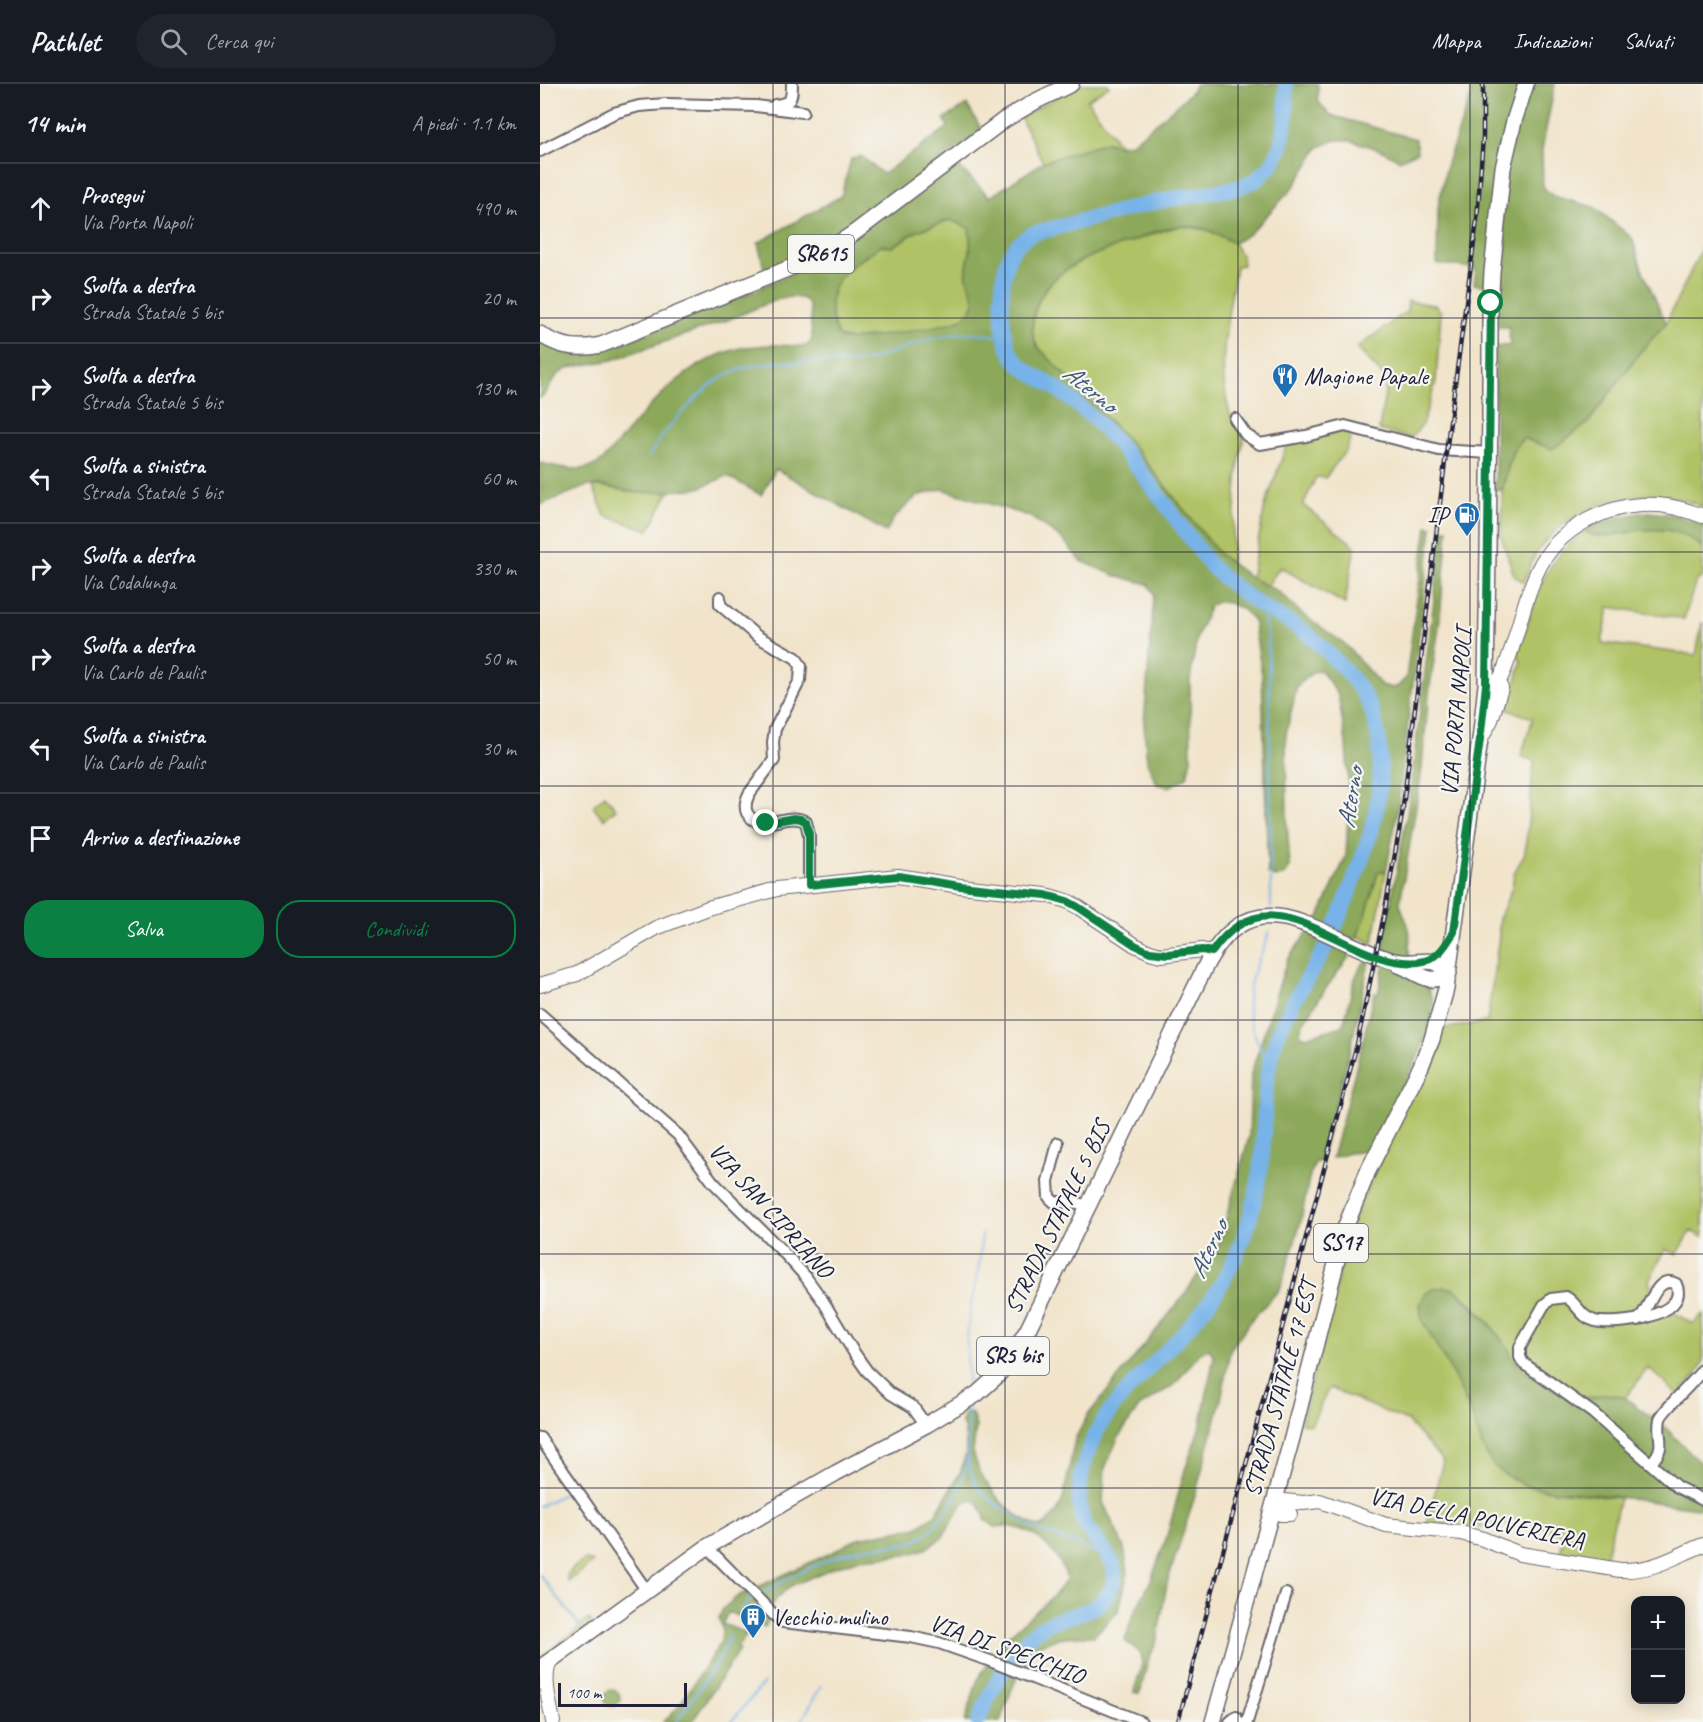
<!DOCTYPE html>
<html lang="it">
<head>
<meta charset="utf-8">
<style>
	body { margin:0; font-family:Caveat,sans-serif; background:#20242c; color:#f1f3f6 }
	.controls { position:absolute; right:18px; bottom:18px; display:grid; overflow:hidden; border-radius:12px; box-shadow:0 3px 15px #0003 }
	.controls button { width:54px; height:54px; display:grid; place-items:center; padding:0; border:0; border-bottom:2px solid #363941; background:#171b24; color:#f1f3f6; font:30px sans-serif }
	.scale { position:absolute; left:18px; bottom:15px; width:129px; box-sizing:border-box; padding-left:6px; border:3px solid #22223b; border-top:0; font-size:16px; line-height:21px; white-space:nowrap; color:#22223b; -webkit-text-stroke:4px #f6f6f2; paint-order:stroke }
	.stop { position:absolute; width:18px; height:18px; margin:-14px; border:4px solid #0b8043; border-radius:50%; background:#fff }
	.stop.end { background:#0b8043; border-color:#fff; box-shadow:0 2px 6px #0008 }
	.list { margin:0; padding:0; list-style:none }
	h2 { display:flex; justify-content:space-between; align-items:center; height:78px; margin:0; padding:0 24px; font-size:26px }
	h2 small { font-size:20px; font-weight:400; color:#9ea1a6 }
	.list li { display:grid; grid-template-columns:39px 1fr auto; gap:18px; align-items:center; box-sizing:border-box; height:90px; padding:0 24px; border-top:2px solid #363941 }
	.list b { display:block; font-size:22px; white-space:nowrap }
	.list p { margin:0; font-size:20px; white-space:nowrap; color:#9ea1a6 }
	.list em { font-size:20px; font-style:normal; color:#9ea1a6 }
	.actions { display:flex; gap:12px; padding:18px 24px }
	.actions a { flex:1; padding:14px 0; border:2px solid #0b8043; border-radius:24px; text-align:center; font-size:21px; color:#0b8043 }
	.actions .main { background:#0b8043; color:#fff }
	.icon { flex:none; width:33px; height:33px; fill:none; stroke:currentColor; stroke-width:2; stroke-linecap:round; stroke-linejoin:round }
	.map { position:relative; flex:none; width:1163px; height:1638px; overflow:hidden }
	header { display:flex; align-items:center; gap:36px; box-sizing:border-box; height:84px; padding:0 30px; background:#171b24; border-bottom:2px solid #363941 }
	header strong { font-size:28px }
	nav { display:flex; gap:33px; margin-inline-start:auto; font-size:21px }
	.search { width:420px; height:54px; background:#20242c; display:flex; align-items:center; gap:15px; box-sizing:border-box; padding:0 21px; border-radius:33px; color:#9ea1a6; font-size:22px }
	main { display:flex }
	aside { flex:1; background:#171b24 }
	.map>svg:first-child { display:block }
	.green { fill:#b0c265; stroke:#697250; stroke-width:1.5 }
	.forest { fill:#8ca85a; stroke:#57654a; stroke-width:1.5; fill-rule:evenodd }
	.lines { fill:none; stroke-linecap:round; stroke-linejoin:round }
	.stream { stroke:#77b3e9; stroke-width:2 }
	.river { stroke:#77b3e9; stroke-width:15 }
	.street-casing { stroke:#6a666d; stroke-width:14 }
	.secondary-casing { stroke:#6a666d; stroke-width:16 }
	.primary-casing { stroke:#6a666d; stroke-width:18 }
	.street { stroke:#fff; stroke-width:10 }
	.secondary { stroke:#fff; stroke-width:14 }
	.primary { stroke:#fff; stroke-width:15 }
	.rail-casing { stroke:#22223b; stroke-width:4.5 }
	.rail { stroke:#f6f6f2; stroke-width:2; stroke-dasharray:7; stroke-linecap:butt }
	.route { stroke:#0b8043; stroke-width:8 }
	.grid { fill:none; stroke:#22223b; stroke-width:1.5; stroke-opacity:0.55 }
	.labels { text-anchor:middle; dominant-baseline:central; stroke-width:4.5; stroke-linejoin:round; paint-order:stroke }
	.shield { fill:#f6f6f2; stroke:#626272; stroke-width:1.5 }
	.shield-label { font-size:22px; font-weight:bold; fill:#22223b }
	.poi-label { font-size:24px; fill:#22223b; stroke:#f6f6f2; text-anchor:start }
	.street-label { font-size:24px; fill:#22223b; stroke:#f6f6f2 }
	.water-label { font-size:26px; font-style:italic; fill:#405578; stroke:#f6f6f2 }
</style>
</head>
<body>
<header>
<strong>Pathlet</strong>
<div class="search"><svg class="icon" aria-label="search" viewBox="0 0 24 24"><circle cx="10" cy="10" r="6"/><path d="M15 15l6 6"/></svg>Cerca qui</div>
<nav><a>Mappa</a><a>Indicazioni</a><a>Salvati</a></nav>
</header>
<main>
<aside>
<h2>14 min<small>A piedi · 1.1 km</small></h2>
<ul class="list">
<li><svg class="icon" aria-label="ahead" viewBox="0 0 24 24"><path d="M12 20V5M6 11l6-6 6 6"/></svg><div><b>Prosegui</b><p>Via Porta Napoli</p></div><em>490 m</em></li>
<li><svg class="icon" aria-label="right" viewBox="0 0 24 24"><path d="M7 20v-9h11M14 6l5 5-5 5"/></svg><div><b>Svolta a destra</b><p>Strada Statale 5 bis</p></div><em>20 m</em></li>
<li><svg class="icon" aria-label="right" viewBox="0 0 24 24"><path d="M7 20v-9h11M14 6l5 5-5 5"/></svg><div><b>Svolta a destra</b><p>Strada Statale 5 bis</p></div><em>130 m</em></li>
<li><svg class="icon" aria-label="left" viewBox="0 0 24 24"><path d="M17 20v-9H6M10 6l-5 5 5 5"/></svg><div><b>Svolta a sinistra</b><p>Strada Statale 5 bis</p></div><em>60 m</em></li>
<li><svg class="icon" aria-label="right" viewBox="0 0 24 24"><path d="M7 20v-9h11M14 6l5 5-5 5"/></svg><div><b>Svolta a destra</b><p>Via Codalunga</p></div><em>330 m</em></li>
<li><svg class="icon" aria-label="right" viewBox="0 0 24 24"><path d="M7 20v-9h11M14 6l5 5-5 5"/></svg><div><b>Svolta a destra</b><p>Via Carlo de Paulis</p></div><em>50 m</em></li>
<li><svg class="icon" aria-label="left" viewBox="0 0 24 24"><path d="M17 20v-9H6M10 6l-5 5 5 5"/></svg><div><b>Svolta a sinistra</b><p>Via Carlo de Paulis</p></div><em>30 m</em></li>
<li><svg class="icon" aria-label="arrive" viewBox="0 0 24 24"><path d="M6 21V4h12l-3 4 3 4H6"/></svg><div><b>Arrivo a destinazione</b></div></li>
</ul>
<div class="actions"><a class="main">Salva</a><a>Condividi</a></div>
</aside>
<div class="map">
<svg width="1163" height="1638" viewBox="0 0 1163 1638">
	<rect width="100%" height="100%" fill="#f6f6f2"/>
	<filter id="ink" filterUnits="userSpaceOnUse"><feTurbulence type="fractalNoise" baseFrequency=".0167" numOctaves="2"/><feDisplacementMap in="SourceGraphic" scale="12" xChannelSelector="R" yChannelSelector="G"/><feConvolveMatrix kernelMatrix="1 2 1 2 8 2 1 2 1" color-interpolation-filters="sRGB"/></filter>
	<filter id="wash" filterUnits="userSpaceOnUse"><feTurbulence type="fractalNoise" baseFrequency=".008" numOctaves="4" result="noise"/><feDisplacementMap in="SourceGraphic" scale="24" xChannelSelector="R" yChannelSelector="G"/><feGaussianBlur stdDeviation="1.35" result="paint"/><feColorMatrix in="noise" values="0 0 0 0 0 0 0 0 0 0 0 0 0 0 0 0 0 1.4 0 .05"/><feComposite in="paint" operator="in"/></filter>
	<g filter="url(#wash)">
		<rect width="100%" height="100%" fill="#f1e4cb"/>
		<path class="green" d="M542,0H568L569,2L547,16L580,61L566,58L503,78L480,33L520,11Z
			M410,136L430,144C430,152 431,160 430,167C429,175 425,186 427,194C430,204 438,214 432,225C431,227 425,233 423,235C414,241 312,258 302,254C295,251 294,241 292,234C285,192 312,183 341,161L352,163L377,147Z
			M640,142L668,146L694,159L702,173L703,181L696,182C689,230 675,282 690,330C693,339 699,346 704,354L698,383L691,479L680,471L588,356L497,262C492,252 491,243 494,231C503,187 550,172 587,159C605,153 622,146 640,142Z
			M1163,150V423C1153,419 1143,415 1132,413C1083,405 1025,427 997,468C991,477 988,488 984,498L974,492L962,455V406L972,369L983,354L1012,365L1047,340L1100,268L1126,239L1161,166Z
			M868,217L895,221L901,228L896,297L882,341L871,354L839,346L847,296L817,264L867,227Z
			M798,347L812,349L807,365L785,394L776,393L763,421L815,462L805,520L740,483L727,502L711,494L725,422L747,360Z
			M55,401L97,409L130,406L109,446L65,432L53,403Z
			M1104,445C1127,445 1147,447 1163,465V493L1156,497L1144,535L1069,523L1062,559L1156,571L1162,539H1163V1153L1151,1147L1137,1171L1125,1165L1109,1197L1116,1218L1153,1240L1163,1230V1280L1156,1291L1138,1311L1108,1284L1085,1314C1068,1307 1058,1315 1040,1314C1032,1314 1022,1310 1014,1306C1002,1301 981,1287 974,1276C966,1264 959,1252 951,1241C941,1228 928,1216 915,1205L882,1236L915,1294L933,1334L942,1362L964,1390L984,1401L1009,1406L1080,1414L1064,1479L1020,1473L1023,1450L987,1439L925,1444L887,1440L903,1377L867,1337L789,1304L771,1341L761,1339L814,1133L901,945L947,938L959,852V835L972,804L974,789L985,769L994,677L981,672L993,634L968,626L981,579L978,570C994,521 1000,478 1045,447C1062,458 1087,448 1104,445Z
			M65,711L76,725L64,735L53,722Z
			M842,787L846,788L833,859L817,852L825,834L838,788Z
			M45,1476L53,1478L28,1498L27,1491L34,1483Z
			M0,1491L40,1542L49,1535L53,1540L0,1578V1574L40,1543Z"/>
		<path class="forest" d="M656,0H778V17L790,31L876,55L877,68L859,76L843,67L810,56H796L779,63L753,104L709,150L694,159C677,150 662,141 642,142C625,143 608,151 593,157C554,170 503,185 494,231C491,242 492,252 497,262L588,356L680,471L711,494L738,507L761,529L805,560L841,601L853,604L858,602L866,594L887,442L892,443L857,730L846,788L842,787L838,788L825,834L809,873L786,904L761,943L760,950L766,953L802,942C812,920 809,889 830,873L812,958L780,1077L775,1079L769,1094L761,1137L740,1205L711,1236L690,1266L681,1316L654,1415L627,1499L617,1556L607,1580L600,1610L594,1608C596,1597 606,1580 600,1569C597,1564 589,1561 585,1557L592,1533L611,1496L627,1452L644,1389L661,1339L674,1272L669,1265L661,1268L634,1301L599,1323L578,1354L565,1384L563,1418L584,1464L588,1488L579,1526L554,1552C536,1552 513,1551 499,1563C479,1579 468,1615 460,1638H425L437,1597L460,1559L513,1512L527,1495C518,1465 488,1437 455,1443L446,1436L438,1419L432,1416L423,1419L402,1454L385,1465L366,1471L320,1475L295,1483L251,1502L237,1514L232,1522L229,1536L225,1543L188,1528L183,1540L208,1550L197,1563L200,1565L152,1638H123L139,1622L181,1558L182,1545L179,1534L183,1525L198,1512L297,1466L318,1454L377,1443L396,1430L421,1387L426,1369V1357L424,1344L421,1338L423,1331L426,1328L432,1330L436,1342L433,1368L440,1390L461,1418L482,1435L498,1443L504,1441L517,1428L523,1415L535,1355L548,1331L643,1213L679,1159L709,1053L711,990L747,876L779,833L806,772L809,711L806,659L798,611L781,586L773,588L757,602L746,650L747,739L750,783L744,792L736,793L728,790L722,591L713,535L702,525L689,519L678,518L670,521L657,553L650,596L651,675L647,693L629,703L617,700L607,678L604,640L614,509L608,500L576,492L541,477L523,456L489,432L402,405L377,412L354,434L346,448L236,385L221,411L187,392L159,404L123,408L97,409L62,402H47L0,421V379C22,383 45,392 64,375C103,330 144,273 207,263C216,262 226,261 235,261C245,261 256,263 267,262L272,256L270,224L268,219L262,214L250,213L236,216L185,237L72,276L28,284L17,291L4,311L0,314V255L74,262L198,214L262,185L416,80L450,113L503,78L566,58L580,61L592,59L635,23L651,8ZM410,136L429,144C430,152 431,159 430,167C429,175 425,186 427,194C429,204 438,214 432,224C431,227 425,233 423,234C414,241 312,258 302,254C295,251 294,241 292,234C285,192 312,183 341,161L352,163L377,147Z
			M931,0H1015L1002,65L1003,102L1007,107L1013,112L1054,123L1092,154L1102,185L1126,239L1100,268L1047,340L1012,365L983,354L972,369L962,406H955V263L970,261L969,243H955L947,202L934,200L936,185L926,183L897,180L898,123L907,79L930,15Z
			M427,21L442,46L340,123L273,167L225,189L218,159L301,112L311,75L321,72L343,90L408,43L404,35Z
			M1108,428L1133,431L1163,440V465C1142,441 1112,444 1083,449C1070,451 1057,455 1045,447C1066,436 1085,430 1108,428Z
			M903,445H908L899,543L889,609L881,692L860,819C862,829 867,836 869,845C872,855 866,867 871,877C877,890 890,904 893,917C898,942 853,1023 841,1049L830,1062L821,1068L809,1069L792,1074L822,961L834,909L838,910L844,879L840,877L867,731Z
			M905,1203L915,1205L949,1239L969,1266L974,1277L984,1287L1012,1305L1037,1314L1055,1313L1065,1310L1077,1311L1085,1314L1125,1343L1163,1382V1425L1072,1412L1009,1406L984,1401L964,1390L952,1380L942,1362L933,1334L915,1294L882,1236L880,1221L885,1210L894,1205Z
			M64 1614a8 8 0 1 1 16 0a8 8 0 1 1-16 0Z"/>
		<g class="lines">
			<path class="stream" d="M109,372C123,347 163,302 188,290C231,270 280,283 325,277C340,274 354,267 368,262C398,252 437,242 467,256
				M722,522L727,548L729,579L731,824
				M729,983C714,950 700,928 713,890C718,875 726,862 729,847
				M428,1308L427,1256L430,1226L439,1183L442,1149
				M428,1374C433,1408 445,1412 471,1430C487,1441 497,1447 516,1453C536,1460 560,1466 573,1483
				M0,1422L29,1407
				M0,1491L40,1542
				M219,1511C248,1494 287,1474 319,1465C338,1460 360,1464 377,1456C388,1451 394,1443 401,1434C429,1400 429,1365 428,1322
				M199,1525L212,1515
				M137,1638C154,1608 179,1584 190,1551
				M191,1638L224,1599
				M261,1638L281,1602"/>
			<path class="river" d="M438,1638C450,1607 475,1559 504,1542C525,1529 557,1532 570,1507C587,1474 551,1461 542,1434C534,1406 545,1372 557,1347C566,1330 578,1317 591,1303C625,1266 666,1232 689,1186C707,1151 718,1112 722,1073C725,1038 723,1003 732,969C742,930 766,899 785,864C797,841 806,817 815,793C820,780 825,767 829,754C843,712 847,651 824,611C817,599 808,589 798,579C790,571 782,562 773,555C757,541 738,532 720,521C702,509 686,497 671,482C634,434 601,382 558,339C545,326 530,315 516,304C501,294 482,287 472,271C459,250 459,190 471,169C476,160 483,155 491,150L620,117L696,104L715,97L731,82L741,63L746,34V0"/>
		</g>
	</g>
	<g filter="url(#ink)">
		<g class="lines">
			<defs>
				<path id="street" d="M235,21C251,19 252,16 252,0
					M0,67L74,29L99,22L126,20L216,22L263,28
					M695,335L706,351L720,360L766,352L805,342L899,366L950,369
					M180,513V521L218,553L256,574L261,582L260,596L235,645L233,658L234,676L209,710C206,716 204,722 207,729C220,751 249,726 266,738L269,751V801
					M0,930L138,1051L173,1098L247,1172L265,1192L283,1217L313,1267L327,1287L351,1310L373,1323L386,1341
					M518,1059L508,1097L509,1113L514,1118H534L548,1122
					M1098,1236C1110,1225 1116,1189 1136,1200C1151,1233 1074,1242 1055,1237C1040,1233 1038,1220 1026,1213L1011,1215L1004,1221L980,1263V1273L983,1279L1053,1329L1137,1403L1163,1416
					M0,1354L107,1507
					M1111,1379C1128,1361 1116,1354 1120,1335C1122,1327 1156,1296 1163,1285
					M167,1463L234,1531L243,1538L371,1553L399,1559L453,1578L601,1638
					M690,1638L696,1633L698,1638
					M707,1638L746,1510"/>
				<path id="secondary" d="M960,608L957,612L953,613L945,608L955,602L961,593C977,559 981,522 997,488C1017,443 1070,418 1118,421C1134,422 1148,427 1163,432
					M942,653L951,636L961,604
					M0,901L37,890L116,844L168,824L237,805L358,792L420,802L506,811L527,817L538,823L595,861L610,868L621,871L662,866L672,868
					M750,1430H740L733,1421L744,1417L763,1419L780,1417L846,1441L921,1449L943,1455L980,1470L1080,1486C1115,1487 1133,1473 1163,1461
					M10,1577C2,1595 10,1619 13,1638"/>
				<path id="primary" d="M0,250C18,263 39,266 61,261L267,177L291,164L314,149L464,36L496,17L531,0
					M859,881C879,888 888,904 909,889
					M0,1584L167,1463L296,1389L386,1341L437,1310L457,1292L467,1280L488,1245L668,877C717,790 780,854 845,874C853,877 863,879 872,878C890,878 896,873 909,889
					M673,1638L752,1354L805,1144L828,1087L881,982L892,955L906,905L941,648L946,601L950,330V227L952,188L963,84L974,37L986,0"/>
			</defs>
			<use href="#street" class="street-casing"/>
			<use href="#secondary" class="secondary-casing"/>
			<use href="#primary" class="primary-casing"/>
			<use href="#street" class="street"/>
			<use href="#secondary" class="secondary"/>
			<use href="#primary" class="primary"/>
			<defs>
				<path id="rail" d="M638,1638L817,960L844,831L862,731L909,345L937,136L943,53V0"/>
			</defs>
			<use href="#rail" class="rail-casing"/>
			<use href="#rail" class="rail"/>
		</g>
	</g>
	<g class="lines" filter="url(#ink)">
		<path class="route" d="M226,739L254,734L261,735L266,738L269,750V801L358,792L420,802L506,811L527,817L538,823L595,861L610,868L628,870L662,866L672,868C730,785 795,872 863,878C873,879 885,879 894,873C903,867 908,857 914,848L941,648L946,601L951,219"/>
	</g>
	<path class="grid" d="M233,0V1638M465,0V1638M698,0V1638M930,0V1638M0,234H1163M0,468H1163M0,702H1163M0,936H1163M0,1170H1163M0,1404H1163"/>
	<defs>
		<symbol id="restaurant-pin" viewBox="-11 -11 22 30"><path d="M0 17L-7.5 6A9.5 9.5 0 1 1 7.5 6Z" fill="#1f6fb2" stroke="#f6f6f2"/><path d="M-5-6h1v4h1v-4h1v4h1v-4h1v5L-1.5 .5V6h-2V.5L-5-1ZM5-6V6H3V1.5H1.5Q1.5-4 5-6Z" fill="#fff"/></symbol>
		<symbol id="fuel-pin" viewBox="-11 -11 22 30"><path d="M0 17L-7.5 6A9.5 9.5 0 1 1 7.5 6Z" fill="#1f6fb2" stroke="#f6f6f2"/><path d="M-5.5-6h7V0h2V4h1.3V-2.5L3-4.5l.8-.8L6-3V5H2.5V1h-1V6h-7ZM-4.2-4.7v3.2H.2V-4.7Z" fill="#fff"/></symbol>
		<symbol id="building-pin" viewBox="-11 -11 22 30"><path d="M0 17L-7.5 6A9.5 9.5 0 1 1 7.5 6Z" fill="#1f6fb2" stroke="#f6f6f2"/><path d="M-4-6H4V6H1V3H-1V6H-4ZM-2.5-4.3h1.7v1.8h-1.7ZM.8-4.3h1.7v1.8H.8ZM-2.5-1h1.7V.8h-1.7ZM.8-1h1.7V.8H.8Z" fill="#fff"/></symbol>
	</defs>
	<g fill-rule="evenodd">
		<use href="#restaurant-pin" x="730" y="277" width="30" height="40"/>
		<use href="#fuel-pin" x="912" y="416" width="30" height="40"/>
		<use href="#building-pin" x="198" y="1518" width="30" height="40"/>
	</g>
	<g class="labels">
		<g class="shield">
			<rect x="248" y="151" width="66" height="38" rx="4.5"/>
			<rect x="774" y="1140" width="54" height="38" rx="4.5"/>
			<rect x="437" y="1253" width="72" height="38" rx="4.5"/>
		</g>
		<g class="shield-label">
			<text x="281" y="170">SR615</text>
			<text x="801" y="1159">SS17</text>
			<text x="473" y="1272">SR5 bis</text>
		</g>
		<g class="poi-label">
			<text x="764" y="292">Magione Papale</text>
			<text x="908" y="431" text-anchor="end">IP</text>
			<text x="232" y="1533">Vecchio mulino</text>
		</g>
		<g class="street-label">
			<text transform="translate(916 628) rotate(-85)">VIA PORTA NAPOLI</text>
			<text transform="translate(231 1126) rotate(48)">VIA SAN CIPRIANO</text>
			<text transform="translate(517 1133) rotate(-64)">STRADA STATALE 5 BIS</text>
			<text transform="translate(740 1304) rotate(-75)">STRADA STATALE 17 EST</text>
			<text transform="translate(937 1434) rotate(12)">VIA DELLA POLVERIERA</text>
			<text transform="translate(467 1565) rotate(20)">VIA DI SPECCHIO</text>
		</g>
		<g class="water-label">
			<text transform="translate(550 304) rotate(39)">Aterno</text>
			<text transform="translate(810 714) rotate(-81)">Aterno</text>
			<text transform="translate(668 1165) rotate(-65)">Aterno</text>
		</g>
	</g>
</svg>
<div class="controls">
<button>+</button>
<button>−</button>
</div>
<div class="scale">100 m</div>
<div class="stop" style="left:951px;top:219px"></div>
<div class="stop end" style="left:226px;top:739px"></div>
</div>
</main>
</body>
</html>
